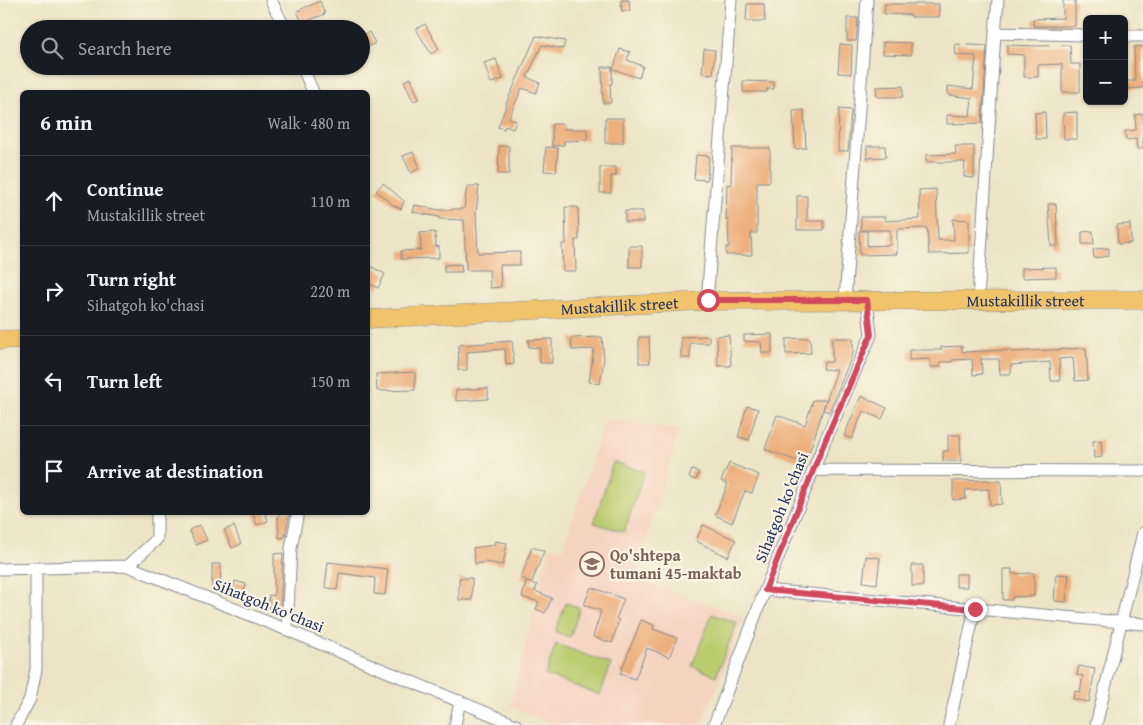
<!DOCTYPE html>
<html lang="en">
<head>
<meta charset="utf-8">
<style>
	body { margin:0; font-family:"Gentium Book Plus",serif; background:#242831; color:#f1f3f6 }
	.controls { position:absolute; right:15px; top:15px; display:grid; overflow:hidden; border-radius:8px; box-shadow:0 1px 4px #0004 }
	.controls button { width:45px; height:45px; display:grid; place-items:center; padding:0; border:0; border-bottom:1px solid #363941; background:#171b24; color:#f1f3f6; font:25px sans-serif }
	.stop { position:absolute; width:15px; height:15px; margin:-11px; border:4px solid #d1495b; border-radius:50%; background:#fff }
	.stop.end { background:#d1495b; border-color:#fff; box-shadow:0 1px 5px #0008 }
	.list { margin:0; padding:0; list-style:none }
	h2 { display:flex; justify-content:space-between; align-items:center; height:65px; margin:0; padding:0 20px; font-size:21px }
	h2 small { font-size:16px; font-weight:400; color:#9ea1a6 }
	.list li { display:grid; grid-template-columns:32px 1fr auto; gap:15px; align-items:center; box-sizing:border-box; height:90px; padding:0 20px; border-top:1px solid #363941 }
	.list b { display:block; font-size:19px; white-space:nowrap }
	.list p { margin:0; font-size:16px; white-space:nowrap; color:#9ea1a6 }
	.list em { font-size:16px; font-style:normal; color:#9ea1a6 }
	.icon { flex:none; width:28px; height:28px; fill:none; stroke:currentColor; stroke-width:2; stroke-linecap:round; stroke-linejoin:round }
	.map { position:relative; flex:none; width:1143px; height:725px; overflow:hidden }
	.search { position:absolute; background:#171b24; box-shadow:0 1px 4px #0004; left:20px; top:20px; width:350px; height:55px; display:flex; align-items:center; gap:12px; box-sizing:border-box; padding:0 18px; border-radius:28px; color:#9ea1a6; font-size:19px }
	.panel { position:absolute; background:#171b24; box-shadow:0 1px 4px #0004; left:20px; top:90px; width:350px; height:425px; border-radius:8px }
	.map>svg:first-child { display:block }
	.built { fill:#f5d3c1 }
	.green { fill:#bbcc6f; stroke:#6b7e66 }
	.building { fill:#edaf7b }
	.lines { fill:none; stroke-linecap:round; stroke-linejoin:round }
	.street-casing { stroke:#848a91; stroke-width:13 }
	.primary-casing { stroke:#848a91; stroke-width:19 }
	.street { stroke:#fff; stroke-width:11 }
	.primary { stroke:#f1c36a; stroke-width:18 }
	.route { stroke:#d1495b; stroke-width:6 }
	.labels { text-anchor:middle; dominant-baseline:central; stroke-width:4.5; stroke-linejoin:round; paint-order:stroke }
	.street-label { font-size:16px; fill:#1b2f5e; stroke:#fcf5e5 }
	.education-label { font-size:16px; font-weight:bold; fill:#785e54; stroke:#fcf5e5; text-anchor:start }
</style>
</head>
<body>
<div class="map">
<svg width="1143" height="725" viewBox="0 0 1143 725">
	<rect width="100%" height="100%" fill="#fcf5e5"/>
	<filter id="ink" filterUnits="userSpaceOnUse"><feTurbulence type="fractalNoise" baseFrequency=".02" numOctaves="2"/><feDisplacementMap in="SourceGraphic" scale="10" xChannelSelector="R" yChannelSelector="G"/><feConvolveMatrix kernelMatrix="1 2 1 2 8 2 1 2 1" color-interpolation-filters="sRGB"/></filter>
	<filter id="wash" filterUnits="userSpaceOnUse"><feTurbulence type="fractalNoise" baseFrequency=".0096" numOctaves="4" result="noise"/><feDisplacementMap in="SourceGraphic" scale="20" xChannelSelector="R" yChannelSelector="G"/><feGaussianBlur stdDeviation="1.12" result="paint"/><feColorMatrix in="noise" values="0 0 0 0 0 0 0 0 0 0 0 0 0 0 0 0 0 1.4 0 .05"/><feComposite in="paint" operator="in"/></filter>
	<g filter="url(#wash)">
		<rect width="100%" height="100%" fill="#ece4c4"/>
		<path class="built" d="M605,419L679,430L635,578L744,617L702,725H555L510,707L550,546L563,550Z"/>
		<path class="green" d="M613,462L644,472L624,532L594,523Z
			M566,603L580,608L570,637L555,632Z
			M712,614L737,623L716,676L692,666Z
			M556,644L611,664L600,695L545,675Z"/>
		<g id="blocks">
			<path class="building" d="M621,0H629L630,11H622Z
				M1063,0H1075V26H1033V19L1063,18Z
				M320,1L325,14L310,20L314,29H305L297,11Z
				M747,4H764L765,21H746Z
				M885,4H939V17H911V15L884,14Z
				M847,18H858L856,41H847Z
				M425,24L439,49L431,54L416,29Z
				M369,32L375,43L368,47L362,36Z
				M536,36L565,41L563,49L542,45L527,77L540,83L536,93L522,88L509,118L516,121L513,129L505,126L504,129L498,127L507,104H506Z
				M883,42L911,43V55L883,54Z
				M840,44L852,45L851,74L838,73Z
				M955,44L987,46L982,123L947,124V115L970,116L972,98L948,95V86L973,89L976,56L956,55Z
				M1007,45L1038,46L1070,45L1071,64H1080V92H1062V64L1038,65V77H1024V55L1007,54Z
				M1143,46V88L1124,89V81H1135L1134,47Z
				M620,49L630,52L627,60L643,66L639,78L613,69Z
				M704,49L715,50L713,74L702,73Z
				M496,59L503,79L491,83L484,63Z
				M602,67H612V84H610L611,103H603Z
				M411,78L419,99L413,101L404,81Z
				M743,81L774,82V89H767V92H743Z
				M903,86V97H877L876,87Z
				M839,109L851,110L848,151H838Z
				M804,110L806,148L795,149L793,111Z
				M1045,112L1046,139H1036L1035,113Z
				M1077,112V139H1064L1063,113Z
				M1143,114V149H1137L1136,139L1126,140L1125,131L1136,130L1135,115Z
				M605,118H623V143H605Z
				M552,124H564V129H587V140L564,141V145L552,146Z
				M499,146H509V174H498Z
				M867,146H885L886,157L867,158Z
				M955,146H974V178L964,177L965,162H926V155L956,154Z
				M546,147L558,148L556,172L544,171Z
				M732,148H770V182H757V233H751L752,255H726V247H729L728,220H726L727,184L731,185Z
				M413,152L420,168L411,173L403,156Z
				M696,155L709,156L707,180L694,179Z
				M600,167H616V176H611V193H600Z
				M383,183L404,201L401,209L393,205L376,191Z
				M467,186H479L476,213L478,253L520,252V265H500L501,287L490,288L489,270H466L464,220L439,219V217L413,212L415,205L439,210H452V209H464Z
				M936,189L938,240H954L953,219L969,220V253L929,254L927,228L897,229V254L860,255L859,231H867V246L890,245V230H861V217H885V221L920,219L919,190Z
				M797,196H807V221H824V230H797Z
				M1048,204H1056L1058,246H1051Z
				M565,207H578L579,240H575L576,271H563L562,244H566Z
				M625,211H643V222H625Z
				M1130,224L1131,243L1118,244L1117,225Z
				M1093,231L1094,244H1082V232Z
				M435,232L436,247L439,246V258L401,259V251L421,250L420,233Z
				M629,246H642V267H629Z
				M1109,248V256L1094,258L1093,249Z
				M461,264L462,272H444V265Z
				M372,267L385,274L378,288L368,283V277Z
				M1056,267V277L1022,278V268Z
				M772,334V353H762L761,342L744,341V335Z
				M729,335L731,366H718L717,336Z
				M709,336V343H690V358H681V337Z
				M602,337L604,359L600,384L589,382L594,349L572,350L571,338Z
				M639,337H649L650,363H639Z
				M810,338L811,353L786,354V339Z
				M832,338H853V353L829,412L823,410L837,370L823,369L824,362H832Z
				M552,339V363H540V348L529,347L528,340Z
				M512,341L514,364L506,365L505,349L467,352V370H458L459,345Z
				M962,346V352L1010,350L1011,352L1086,348L1088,380L1075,381L1073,358L1059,359L1060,381H1051L1050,362L1011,365V374H1000L999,359H981L982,374L973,375L972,359L952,360V362H940V367H931L930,359L909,360V350H941V347Z
				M415,372V390L377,391L376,374Z
				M488,388V399L456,401V390Z
				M861,396L887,408L882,419L863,411L852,439L844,436Z
				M813,400H826L817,429L805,464L765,449L777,415L805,425Z
				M747,406L758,409L749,440L738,437Z
				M948,435H960L961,461H943V451H948Z
				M1101,440L1102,457L1094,458L1093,441Z
				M729,463L759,475L752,493L745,491L732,523L715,515L728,484L721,481Z
				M692,470L699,472L696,480L689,478Z
				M989,480V481H1001L1002,504L990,505L989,489L965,490L966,499L953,500V481Z
				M252,512H265L268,521L257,525Z
				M280,512H290L285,537L279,538L278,519Z
				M200,525L207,540L196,545L189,530Z
				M703,525L736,540L728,557L696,541Z
				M234,526L241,544L232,548L224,530Z
				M495,541L507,543L503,565L485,562L475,564L473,548L494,545Z
				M532,547L544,551L532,582L521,578Z
				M283,553L280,613L268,612L269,595L274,596V554Z
				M866,556L880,558L877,584L863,582Z
				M328,562L388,569L385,595L374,594L375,578L339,573L337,590L325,587Z
				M212,564H221L220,591H212Z
				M912,565H923V586H912Z
				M1003,569H1012V574L1034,573V596L1012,597V600H1003Z
				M956,574H967V587H956Z
				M1056,574L1069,575L1066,602L1054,601Z
				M459,578H472V600H459Z
				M235,581L246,584L242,598L231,595Z
				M526,582L537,585L535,591L552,598L545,613L536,609L539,602L522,597Z
				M591,587L624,599L616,619L619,620L612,643L593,637L601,611L584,605Z
				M641,620L654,625L653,629L677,638L669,657L647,648L635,679L620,674Z
				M1079,666L1095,669L1089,702L1073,699L1075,691L1080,692L1083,676L1077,675Z"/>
		</g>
	</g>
	<g filter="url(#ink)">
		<use href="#blocks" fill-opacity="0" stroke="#848a91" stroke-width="1"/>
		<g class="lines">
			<defs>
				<path id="street" d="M271,0L285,29
					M995,33L1087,35
					M1124,36H1143
					M302,66L313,92
					M845,300L867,0
					M978,300L995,33L998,0
					M707,301L731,0
					M813,470L1143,471
					M128,566L157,539V512
					M0,569L128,566L287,630L516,725
					M765,590L1143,624
					M287,630L291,548L298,512
					M16,725L30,699L36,669V568
					M455,725L460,701
					M714,725L765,590L825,441L871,335L867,300
					M949,725L975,609
					M1096,725L1143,533"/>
				<g id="primary">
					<path id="s1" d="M368,319L703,301L1143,300"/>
					<path d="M0,340L22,339"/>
				</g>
			</defs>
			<use href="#street" class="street-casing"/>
			<use href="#primary" class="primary-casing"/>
			<use href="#street" class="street"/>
			<use href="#primary" class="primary"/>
		</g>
	</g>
	<g class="lines" filter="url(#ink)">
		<path class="route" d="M708,300H867L871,335L825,441L765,590L975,609"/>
	</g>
	<defs>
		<symbol id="school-ring" viewBox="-11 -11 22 22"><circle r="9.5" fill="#fcf5e5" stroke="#8d6e63" stroke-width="1.5"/><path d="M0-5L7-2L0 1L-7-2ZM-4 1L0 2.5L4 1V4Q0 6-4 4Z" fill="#8d6e63"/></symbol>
	</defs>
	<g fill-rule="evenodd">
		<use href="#school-ring" x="578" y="550" width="28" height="28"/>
	</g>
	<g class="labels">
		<g class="street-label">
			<text stroke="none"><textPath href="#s1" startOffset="658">Mustakillik street</textPath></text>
			<text stroke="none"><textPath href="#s1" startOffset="252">Mustakillik street</textPath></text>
			<text transform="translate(781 507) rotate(-68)">Sihatgoh ko'chasi</text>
			<text transform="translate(269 605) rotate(22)">Sihatgoh ko'chasi</text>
		</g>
		<g class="education-label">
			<text x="610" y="555">Qo'shtepa<tspan x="610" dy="18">tumani 45-maktab</tspan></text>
		</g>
	</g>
</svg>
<div class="controls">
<button>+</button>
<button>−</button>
</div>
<div class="stop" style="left:708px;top:300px"></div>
<div class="stop end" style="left:975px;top:609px"></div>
<div class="search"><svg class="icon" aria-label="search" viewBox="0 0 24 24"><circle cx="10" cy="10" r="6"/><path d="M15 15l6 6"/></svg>Search here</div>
<section class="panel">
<h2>6 min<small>Walk · 480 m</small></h2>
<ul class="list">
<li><svg class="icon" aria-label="ahead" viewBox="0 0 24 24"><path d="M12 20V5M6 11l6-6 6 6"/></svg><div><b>Continue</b><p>Mustakillik street</p></div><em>110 m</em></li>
<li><svg class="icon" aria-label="right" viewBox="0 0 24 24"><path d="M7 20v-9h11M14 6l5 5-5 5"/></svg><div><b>Turn right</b><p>Sihatgoh ko'chasi</p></div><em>220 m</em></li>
<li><svg class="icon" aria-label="left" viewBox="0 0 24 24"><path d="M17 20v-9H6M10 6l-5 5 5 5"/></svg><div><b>Turn left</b></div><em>150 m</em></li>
<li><svg class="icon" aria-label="arrive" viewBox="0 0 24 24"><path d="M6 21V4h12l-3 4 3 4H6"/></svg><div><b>Arrive at destination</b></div></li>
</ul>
</section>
</div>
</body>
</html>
